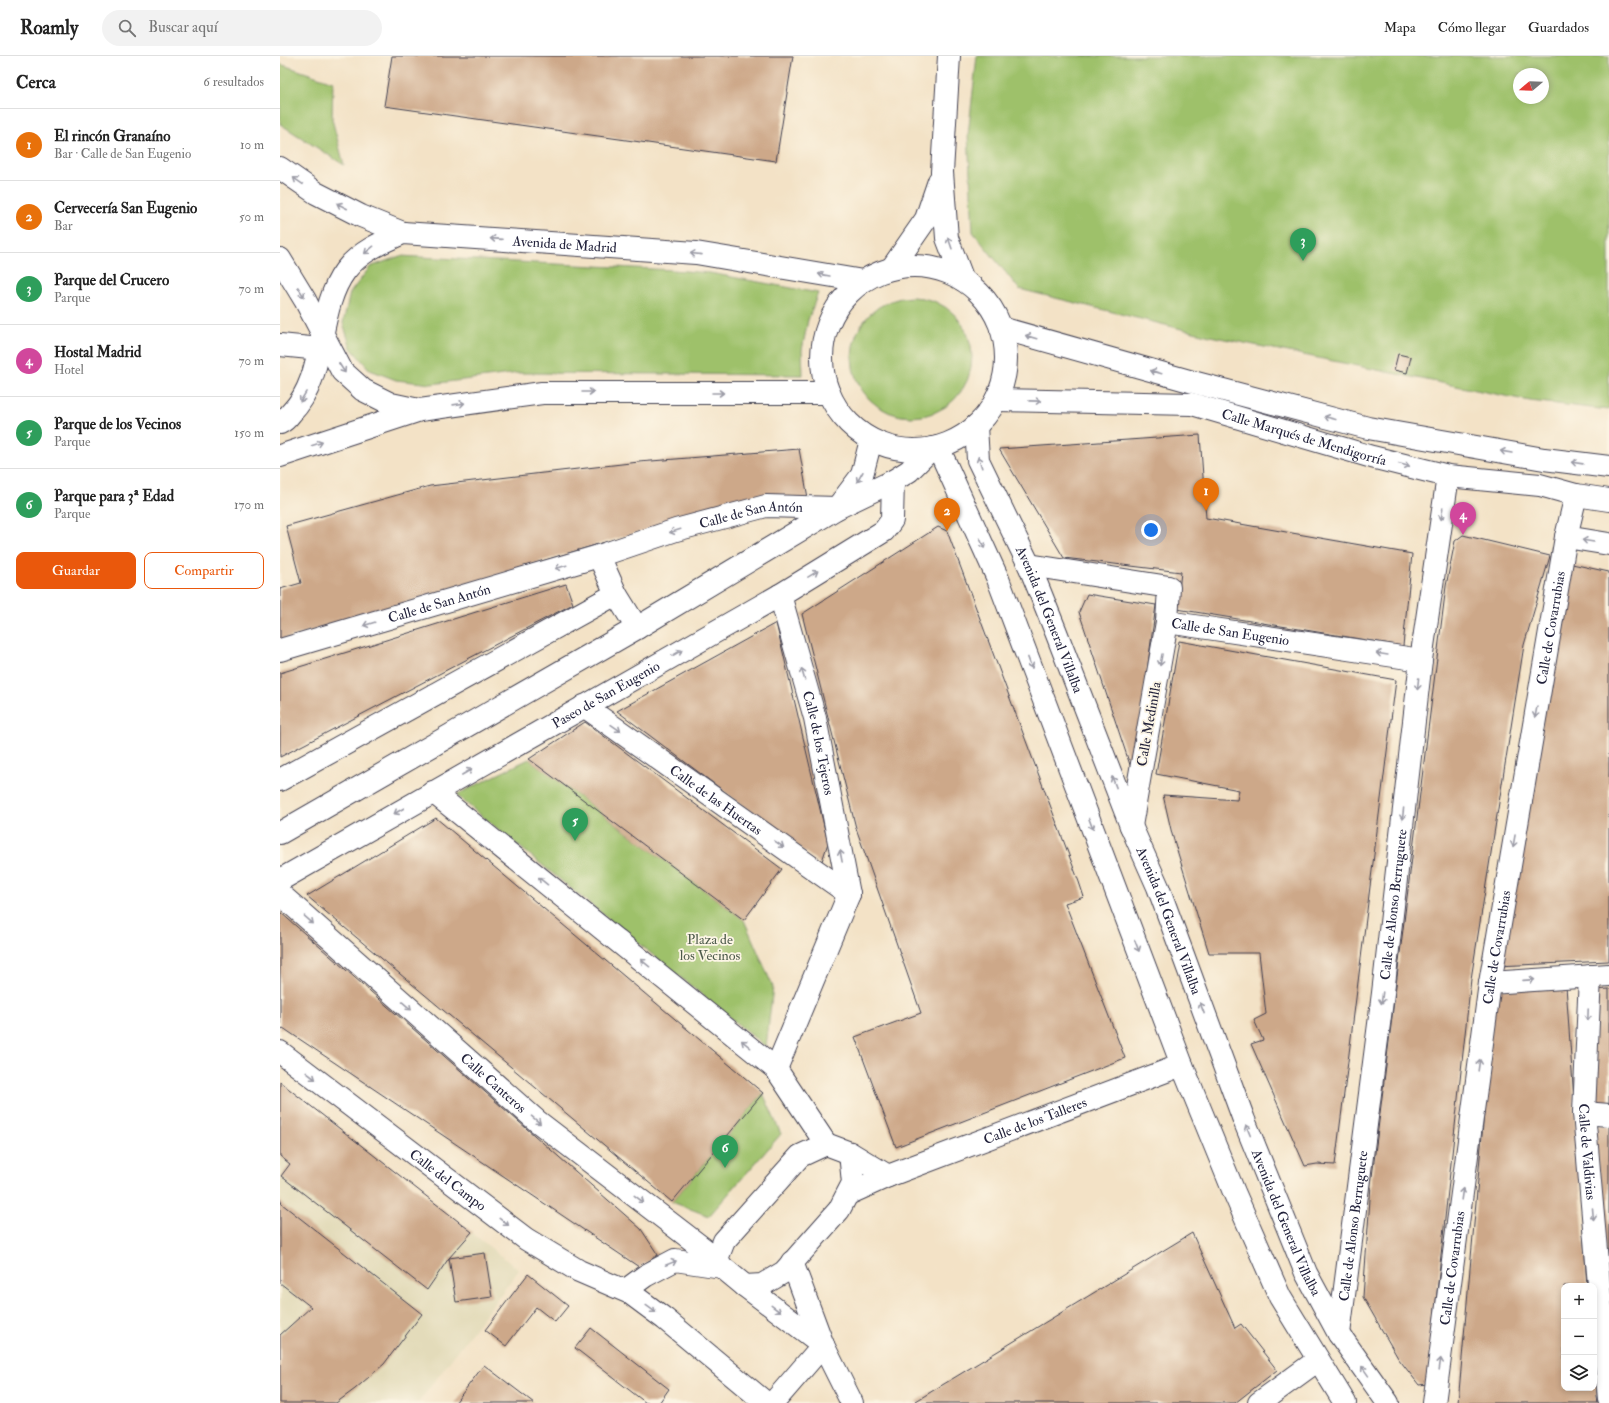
<!DOCTYPE html>
<html lang="es">
<head>
<meta charset="utf-8">
<style>
	body { margin:0; font-family:"IM FELL Double Pica",serif; background:#f2f2f2; color:#222 }
	.controls { position:absolute; right:12px; bottom:12px; display:grid; overflow:hidden; border-radius:8px; box-shadow:0 2px 6px #0003 }
	.controls button { width:36px; height:36px; display:grid; place-items:center; padding:0; border:0; border-bottom:1px solid #e0e0e0; background:#fff; color:#222; font:20px sans-serif }
	.compass { position:absolute; left:1233px; top:12px; width:36px; height:36px; border-radius:50%; background:#fff; box-shadow:0 2px 6px #0003; rotate:251deg }
	.you { position:absolute; left:871px; top:474px; width:14px; height:14px; margin:-10px; border:3px solid #fff; border-radius:50%; background:#1a73e8; box-shadow:0 0 0 6px #1a73e833 }
	.badge { display:grid; place-items:center; width:26px; height:26px; border-radius:50%; background:#ea580c; color:#fff; font-size:13px; font-weight:700 }
	.pin { position:absolute; translate:-50% -33px; filter:drop-shadow(0 1px 2px #0008) }
	.pin::after { content:''; position:absolute; top:21px; width:14px; height:12px; background:inherit; clip-path:polygon(0 0,100% 0,50% 100%) }
	.list { margin:0; padding:0; list-style:none }
	h2 { display:flex; justify-content:space-between; align-items:center; height:52px; margin:0; padding:0 16px; font-size:17px }
	h2 small { font-size:13px; font-weight:400; color:#767676 }
	.list li { display:grid; grid-template-columns:26px 1fr auto; gap:12px; align-items:center; box-sizing:border-box; height:72px; padding:0 16px; border-top:1px solid #e0e0e0 }
	.list b { display:block; font-size:15px; white-space:nowrap }
	.list p { margin:0; font-size:13px; white-space:nowrap; color:#767676 }
	.list em { font-size:13px; font-style:normal; color:#767676 }
	.actions { display:flex; gap:8px; padding:12px 16px }
	.actions a { flex:1; padding:9px 0; border:1px solid #ea580c; border-radius:8px; text-align:center; font-size:14px; color:#ea580c }
	.actions .main { background:#ea580c; color:#fff }
	.icon { flex:none; width:22px; height:22px; fill:none; stroke:currentColor; stroke-width:2; stroke-linecap:round; stroke-linejoin:round }
	.map { position:relative; flex:none; width:1329px; height:1347px; overflow:hidden }
	header { display:flex; align-items:center; gap:24px; box-sizing:border-box; height:56px; padding:0 20px; background:#fff; border-bottom:1px solid #e0e0e0 }
	header strong { font-size:19px }
	nav { display:flex; gap:22px; margin-inline-start:auto; font-size:14px }
	.search { width:280px; height:36px; background:#f2f2f2; display:flex; align-items:center; gap:10px; box-sizing:border-box; padding:0 14px; border-radius:22px; color:#767676; font-size:15px }
	main { display:flex }
	aside { flex:1; background:#fff }
	.map>svg:first-child { display:block }
	.built { fill:#e3dbba }
	.green { fill:#9ec16a; stroke:#607252; fill-rule:evenodd }
	.building { fill:#cda889 }
	.lines { fill:none; stroke-linecap:round; stroke-linejoin:round }
	.minor-casing { stroke:#413f50; stroke-width:24 }
	.major-casing { stroke:#413f50; stroke-width:24 }
	.minor { stroke:#fff; stroke-width:22 }
	.major { stroke:#fff; stroke-width:22 }
	.oneway { stroke:#9c9ca7 }
	.labels { text-anchor:middle; dominant-baseline:central; stroke-width:3.5; stroke-linejoin:round; paint-order:stroke }
	.street-label { font-size:14px; fill:#22223b; stroke:#fcf5e5 }
	.park-label { font-size:14px; fill:#4d5a4b; stroke:#fcf5e5 }
</style>
</head>
<body>
<header>
<strong>Roamly</strong>
<div class="search"><svg class="icon" aria-label="search" viewBox="0 0 24 24"><circle cx="10" cy="10" r="6"/><path d="M15 15l6 6"/></svg>Buscar aquí</div>
<nav><a>Mapa</a><a>Cómo llegar</a><a>Guardados</a></nav>
</header>
<main>
<aside>
<h2>Cerca<small>6 resultados</small></h2>
<ul class="list">
<li><span class="badge" style="background:#e8710a">1</span><div><b>El rincón Granaíno</b><p>Bar · Calle de San Eugenio</p></div><em>10 m</em></li>
<li><span class="badge" style="background:#e8710a">2</span><div><b>Cervecería San Eugenio</b><p>Bar</p></div><em>50 m</em></li>
<li><span class="badge" style="background:#2e9e5b">3</span><div><b>Parque del Crucero</b><p>Parque</p></div><em>70 m</em></li>
<li><span class="badge" style="background:#d1479c">4</span><div><b>Hostal Madrid</b><p>Hotel</p></div><em>70 m</em></li>
<li><span class="badge" style="background:#2e9e5b">5</span><div><b>Parque de los Vecinos</b><p>Parque</p></div><em>150 m</em></li>
<li><span class="badge" style="background:#2e9e5b">6</span><div><b>Parque para 3ª Edad</b><p>Parque</p></div><em>170 m</em></li>
</ul>
<div class="actions"><a class="main">Guardar</a><a>Compartir</a></div>
</aside>
<div class="map">
<svg width="1329" height="1347" viewBox="0 0 1329 1347">
	<rect width="100%" height="100%" fill="#fcf5e5"/>
	<filter id="ink" filterUnits="userSpaceOnUse"><feTurbulence type="fractalNoise" baseFrequency=".025" numOctaves="2"/><feDisplacementMap in="SourceGraphic" scale="8" xChannelSelector="R" yChannelSelector="G"/><feConvolveMatrix kernelMatrix="1 2 1 2 8 2 1 2 1" color-interpolation-filters="sRGB"/></filter>
	<filter id="wash" filterUnits="userSpaceOnUse"><feTurbulence type="fractalNoise" baseFrequency=".012" numOctaves="4" result="noise"/><feDisplacementMap in="SourceGraphic" scale="16" xChannelSelector="R" yChannelSelector="G"/><feGaussianBlur stdDeviation="0.9" result="paint"/><feColorMatrix in="noise" values="0 0 0 0 0 0 0 0 0 0 0 0 0 0 0 0 0 1.4 0 .05"/><feComposite in="paint" operator="in"/></filter>
	<g filter="url(#wash)">
		<rect width="100%" height="100%" fill="#f3e2c6"/>
		<path class="built" d="M0,1026L239,1214L138,1347H0Z"/>
		<path class="green" d="M697,0H1329V354L1250,345L930,280L739,233L693,176L688,79ZM1239,18H1263V42H1239Z
			M0,8L53,26L52,63L64,109L0,68Z
			M120,200L393,214L430,217L538,237L528,264L522,294L523,319L239,317L151,328L116,324L90,314L71,292L63,267L70,237L90,211Z
			M572 301a60 60 0 1 1 120 0a60 60 0 1 1-120 0Z
			M249,703L464,864L493,931L486,991L176,739Z
			M483,1037L501,1078L429,1160L392,1146Z"/>
		<g id="blocks">
			<path class="building" d="M112,0H513L496,105L104,50Z
				M1118,298L1131,301L1127,317L1114,314Z
				M920,379L926,462L1132,498L1123,590L897,553L901,516L784,502L719,393Z
				M519,393L528,442L415,459L0,584V533L21,527L6,470L150,430L359,406Z
				M658,471L667,475L799,826L804,841L785,847L845,1002L616,1091L575,981L641,957L576,772L522,558Z
				M1183,479L1270,500L1244,589L1191,923L1147,1328L1139,1329L1118,1302L1083,1241L1091,1129L1166,530L1175,485Z
				M1292,508L1329,516V905L1216,910Z
				M286,528L293,548L0,701V617Z
				M807,538L876,549L853,718L799,556Z
				M496,567L548,787L541,808L337,655Z
				M899,585L1116,624L1055,1109L1037,1108L1025,1110L971,988L983,984L974,964L986,958L979,897H929L892,778L883,739L957,744L959,734L876,718Z
				M305,666L502,813L464,864L249,703Z
				M156,762L483,1037L392,1146L27,840Z
				M0,856L361,1173L378,1199L359,1211L3,972L0,974Z
				M1286,930L1307,1230H1284V1332H1314L1315,1318L1318,1347H1178L1215,934Z
				M1329,933V1049L1313,1048L1314,934Z
				M0,1026L192,1176L169,1202L205,1197L212,1241L176,1246L169,1202L147,1234L1,1120L10,1108L0,1100Z
				M1314,1069L1329,1070V1216H1328Z
				M0,1143L2,1148L142,1258L104,1308L75,1333L56,1347H0V1279L31,1251L0,1227Z
				M912,1177L955,1272L961,1268L997,1314L955,1347H637L636,1345Z
				M248,1218L288,1250L275,1266L256,1251L226,1290L205,1274Z
				M311,1272L389,1333L379,1347H366L295,1292Z
				M204,1309L254,1347H175Z"/>
		</g>
	</g>
	<g filter="url(#ink)">
		<use href="#blocks" fill-opacity="0" stroke="#413f50" stroke-width="1"/>
		<g class="lines">
			<defs>
				<g id="minor">
					<path d="M669,0L662,116L667,182L683,224"/>
					<path d="M612,212L646,163L659,125"/>
					<path d="M0,289L40,293"/>
					<path d="M560,448L582,419L591,384"/>
					<path d="M1286,481L1329,488"/>
					<path d="M319,500L336,538L357,572"/>
					<path d="M749,509L889,531L887,566L851,770"/>
					<path id="s1" d="M500,539L535,662L569,838"/>
					<path id="s2" d="M887,566L1141,604"/>
					<path id="s3" d="M0,594L319,500L396,474L486,450L557,452"/>
					<path id="s4" d="M304,650L569,838"/>
					<path d="M0,724L336,538"/>
					<path d="M153,736L496,1013L546,1088L570,1097L608,1120"/>
					<path d="M0,777L357,572L557,452L613,425L629,415L652,392"/>
					<path id="s5" d="M0,824L500,539L604,475L612,464L613,425"/>
					<path id="s6" d="M0,838L257,1065L437,1203"/>
					<path id="s7" d="M1310,920L1304,1057L1329,1343"/>
					<path d="M1210,927L1329,919"/>
					<path id="s8" d="M0,996L246,1183L299,1215L350,1237L385,1263L486,1347"/>
					<path d="M496,1013L569,838"/>
					<path d="M1304,1057L1329,1059"/>
					<path id="s9" d="M568,1138L608,1120L902,1009"/>
					<path d="M512,1206L543,1289L572,1347"/>
					<path d="M465,1230L482,1229L504,1216L559,1154L573,1127L570,1097"/>
					<path d="M346,1234L365,1220L395,1204L442,1211"/>
					<path id="s10" d="M1059,1278L1103,937L1141,604L1168,420"/>
					<path d="M543,1289L465,1230L442,1211L437,1203L444,1185L520,1100L546,1088"/>
					<path d="M493,1347L543,1289"/>
					<path d="M979,1347L1038,1304"/>
					<path id="s11" d="M1154,1347L1210,927L1286,481L1296,439"/>
				</g>
				<g id="major">
					<path d="M0,112L36,137L81,160L123,177"/>
					<path d="M0,203L25,244L62,315L83,334L111,348L139,354"/>
					<circle cx="634" cy="302" r="92"/>
					<path d="M721,272L913,326L1088,372L1264,403L1329,411"/>
					<path id="s12" d="M716,344L912,348L1092,401L1168,420L1260,429L1296,439L1329,444"/>
					<path id="s13" d="M0,367C5,365 8,361 11,357C47,321 36,254 65,215C79,196 102,186 123,177L416,197L583,225"/>
					<path id="s14" d="M696,370L698,404L749,509L776,576L851,770L878,831L964,1064L1026,1217L1059,1278L1108,1347"/>
					<path d="M658,391L718,523L902,1009L954,1136L1000,1241L1065,1347"/>
					<path d="M0,400L140,354L262,337H549"/>
				</g>
			</defs>
			<use href="#minor" class="minor-casing"/>
			<use href="#major" class="major-casing"/>
			<use href="#minor" class="minor"/>
			<use href="#major" class="major"/>
		</g>
		<defs><path id="oneway-shaft" d="M-6 0H5M1.5-3L5.5 0L1.5 3" fill="none" stroke-width="1.6" stroke-linecap="round" stroke-linejoin="round"/></defs>
		<g class="oneway">
			<use href="#oneway-shaft" transform="translate(18 125) rotate(-145)"/>
			<use href="#oneway-shaft" transform="translate(62 150) rotate(-153)"/>
			<use href="#oneway-shaft" transform="translate(216 183) rotate(-176)"/>
			<use href="#oneway-shaft" transform="translate(670 187) rotate(-109)"/>
			<use href="#oneway-shaft" transform="translate(89 194) rotate(141)"/>
			<use href="#oneway-shaft" transform="translate(416 198) rotate(-174)"/>
			<use href="#oneway-shaft" transform="translate(544 219) rotate(-170)"/>
			<use href="#oneway-shaft" transform="translate(21 236) rotate(58)"/>
			<use href="#oneway-shaft" transform="translate(751 281) rotate(-164)"/>
			<use href="#oneway-shaft" transform="translate(62 312) rotate(57)"/>
			<use href="#oneway-shaft" transform="translate(876 316) rotate(-164)"/>
			<use href="#oneway-shaft" transform="translate(308 336)"/>
			<use href="#oneway-shaft" transform="translate(438 337)"/>
			<use href="#oneway-shaft" transform="translate(23 341) rotate(121)"/>
			<use href="#oneway-shaft" transform="translate(755 345) rotate(1)"/>
			<use href="#oneway-shaft" transform="translate(179 348) rotate(-8)"/>
			<use href="#oneway-shaft" transform="translate(1050 362) rotate(-165)"/>
			<use href="#oneway-shaft" transform="translate(37 388) rotate(-18)"/>
			<use href="#oneway-shaft" transform="translate(1226 396) rotate(-170)"/>
			<use href="#oneway-shaft" transform="translate(700 406) rotate(-108)"/>
			<use href="#oneway-shaft" transform="translate(1297 407) rotate(-172)"/>
			<use href="#oneway-shaft" transform="translate(1124 409) rotate(14)"/>
			<use href="#oneway-shaft" transform="translate(580 421) rotate(119)"/>
			<use href="#oneway-shaft" transform="translate(1162 458) rotate(98)"/>
			<use href="#oneway-shaft" transform="translate(395 475) rotate(163)"/>
			<use href="#oneway-shaft" transform="translate(1308 485) rotate(-171)"/>
			<use href="#oneway-shaft" transform="translate(702 487) rotate(66)"/>
			<use href="#oneway-shaft" transform="translate(281 511) rotate(163)"/>
			<use href="#oneway-shaft" transform="translate(533 518) rotate(-31)"/>
			<use href="#oneway-shaft" transform="translate(89 568) rotate(163)"/>
			<use href="#oneway-shaft" transform="translate(397 597) rotate(-30)"/>
			<use href="#oneway-shaft" transform="translate(1102 598) rotate(-171)"/>
			<use href="#oneway-shaft" transform="translate(881 604) rotate(100)"/>
			<use href="#oneway-shaft" transform="translate(750 607) rotate(69)"/>
			<use href="#oneway-shaft" transform="translate(523 618) rotate(-106)"/>
			<use href="#oneway-shaft" transform="translate(1138 628) rotate(96)"/>
			<use href="#oneway-shaft" transform="translate(1256 656) rotate(100)"/>
			<use href="#oneway-shaft" transform="translate(336 672) rotate(35)"/>
			<use href="#oneway-shaft" transform="translate(187 716) rotate(-30)"/>
			<use href="#oneway-shaft" transform="translate(834 726) rotate(-111)"/>
			<use href="#oneway-shaft" transform="translate(119 755) rotate(150)"/>
			<use href="#oneway-shaft" transform="translate(1123 758) rotate(96)"/>
			<use href="#oneway-shaft" transform="translate(811 768) rotate(69)"/>
			<use href="#oneway-shaft" transform="translate(1234 785) rotate(100)"/>
			<use href="#oneway-shaft" transform="translate(499 788) rotate(35)"/>
			<use href="#oneway-shaft" transform="translate(561 800) rotate(-101)"/>
			<use href="#oneway-shaft" transform="translate(263 825) rotate(-141)"/>
			<use href="#oneway-shaft" transform="translate(29 864) rotate(41)"/>
			<use href="#oneway-shaft" transform="translate(857 890) rotate(69)"/>
			<use href="#oneway-shaft" transform="translate(365 907) rotate(-141)"/>
			<use href="#oneway-shaft" transform="translate(1249 924) rotate(-4)"/>
			<use href="#oneway-shaft" transform="translate(1102 942) rotate(97)"/>
			<use href="#oneway-shaft" transform="translate(127 950) rotate(41)"/>
			<use href="#oneway-shaft" transform="translate(922 952) rotate(-111)"/>
			<use href="#oneway-shaft" transform="translate(1308 959) rotate(92)"/>
			<use href="#oneway-shaft" transform="translate(466 988) rotate(-141)"/>
			<use href="#oneway-shaft" transform="translate(1199 1009) rotate(-82)"/>
			<use href="#oneway-shaft" transform="translate(31 1020) rotate(37)"/>
			<use href="#oneway-shaft" transform="translate(256 1064) rotate(40)"/>
			<use href="#oneway-shaft" transform="translate(968 1074) rotate(-112)"/>
			<use href="#oneway-shaft" transform="translate(1182 1138) rotate(-82)"/>
			<use href="#oneway-shaft" transform="translate(359 1143) rotate(37)"/>
			<use href="#oneway-shaft" transform="translate(1313 1158) rotate(85)"/>
			<use href="#oneway-shaft" transform="translate(224 1166) rotate(37)"/>
			<use href="#oneway-shaft" transform="translate(391 1207) rotate(-22)"/>
			<use href="#oneway-shaft" transform="translate(371 1253) rotate(36)"/>
			<use href="#oneway-shaft" transform="translate(496 1253) rotate(37)"/>
			<use href="#oneway-shaft" transform="translate(1160 1308) rotate(-82)"/>
			<use href="#oneway-shaft" transform="translate(1085 1315) rotate(-125)"/>
		</g>
	</g>
	<g class="labels">
		<g class="street-label">
			<text stroke="none"><textPath href="#s13" startOffset="401">Avenida de Madrid</textPath></text>
			<text stroke="none"><textPath href="#s12" startOffset="313">Calle Marqués de Mendigorría</textPath></text>
			<text stroke="none"><textPath href="#s3" startOffset="491">Calle de San Antón</textPath></text>
			<text stroke="none"><textPath href="#s3" startOffset="166">Calle de San Antón</textPath></text>
			<text stroke="none"><textPath href="#s14" startOffset="209">Avenida del General Villalba</textPath></text>
			<text stroke="none"><textPath href="#s11" startOffset="784">Calle de Covarrubias</textPath></text>
			<text stroke="none"><textPath href="#s2" startOffset="64">Calle de San Eugenio</textPath></text>
			<text stroke="none"><textPath href="#s5" startOffset="375">Paseo de San Eugenio</textPath></text>
			<text transform="translate(869 668) rotate(-80)">Calle Medinilla</text>
			<text stroke="none"><textPath href="#s1" startOffset="153">Calle de los Tejeros</textPath></text>
			<text stroke="none"><textPath href="#s4" startOffset="162">Calle de las Huertas</textPath></text>
			<text stroke="none"><textPath href="#s10" startOffset="433">Calle de Alonso Berruguete</textPath></text>
			<text stroke="none"><textPath href="#s14" startOffset="533">Avenida del General Villalba</textPath></text>
			<text stroke="none"><textPath href="#s11" startOffset="460">Calle de Covarrubias</textPath></text>
			<text stroke="none"><textPath href="#s6" startOffset="285">Calle Canteros</textPath></text>
			<text stroke="none"><textPath href="#s9" startOffset="201">Calle de los Talleres</textPath></text>
			<text stroke="none"><textPath href="#s7" startOffset="176">Calle de Valdivias</textPath></text>
			<text stroke="none"><textPath href="#s8" startOffset="211">Calle del Campo</textPath></text>
			<text stroke="none"><textPath href="#s14" startOffset="857">Avenida del General Villalba</textPath></text>
			<text stroke="none"><textPath href="#s10" startOffset="109">Calle de Alonso Berruguete</textPath></text>
			<text stroke="none"><textPath href="#s11" startOffset="136">Calle de Covarrubias</textPath></text>
		</g>
		<g class="park-label">
			<text x="430" y="883">Plaza de<tspan x="430" dy="16">los Vecinos</tspan></text>
		</g>
	</g>
</svg>
<div class="controls">
<button>+</button>
<button>−</button>
<button><svg class="icon" aria-label="layers" viewBox="0 0 24 24"><path d="M12 4l9 5-9 5-9-5zM3 14l9 5 9-5"/></svg></button>
</div>
<svg class="compass" viewBox="-18 -18 36 36"><path d="M0-13l5 13h-10z" fill="#e53935"/><path d="M0 13l5-13h-10z" fill="#767676"/></svg>
<div class="you"></div>
<div class="pin badge" style="left:926px;top:455px;background:#e8710a">1</div>
<div class="pin badge" style="left:667px;top:475px;background:#e8710a">2</div>
<div class="pin badge" style="left:1023px;top:205px;background:#2e9e5b">3</div>
<div class="pin badge" style="left:1183px;top:479px;background:#d1479c">4</div>
<div class="pin badge" style="left:295px;top:785px;background:#2e9e5b">5</div>
<div class="pin badge" style="left:445px;top:1112px;background:#2e9e5b">6</div>
</div>
</main>
</body>
</html>
